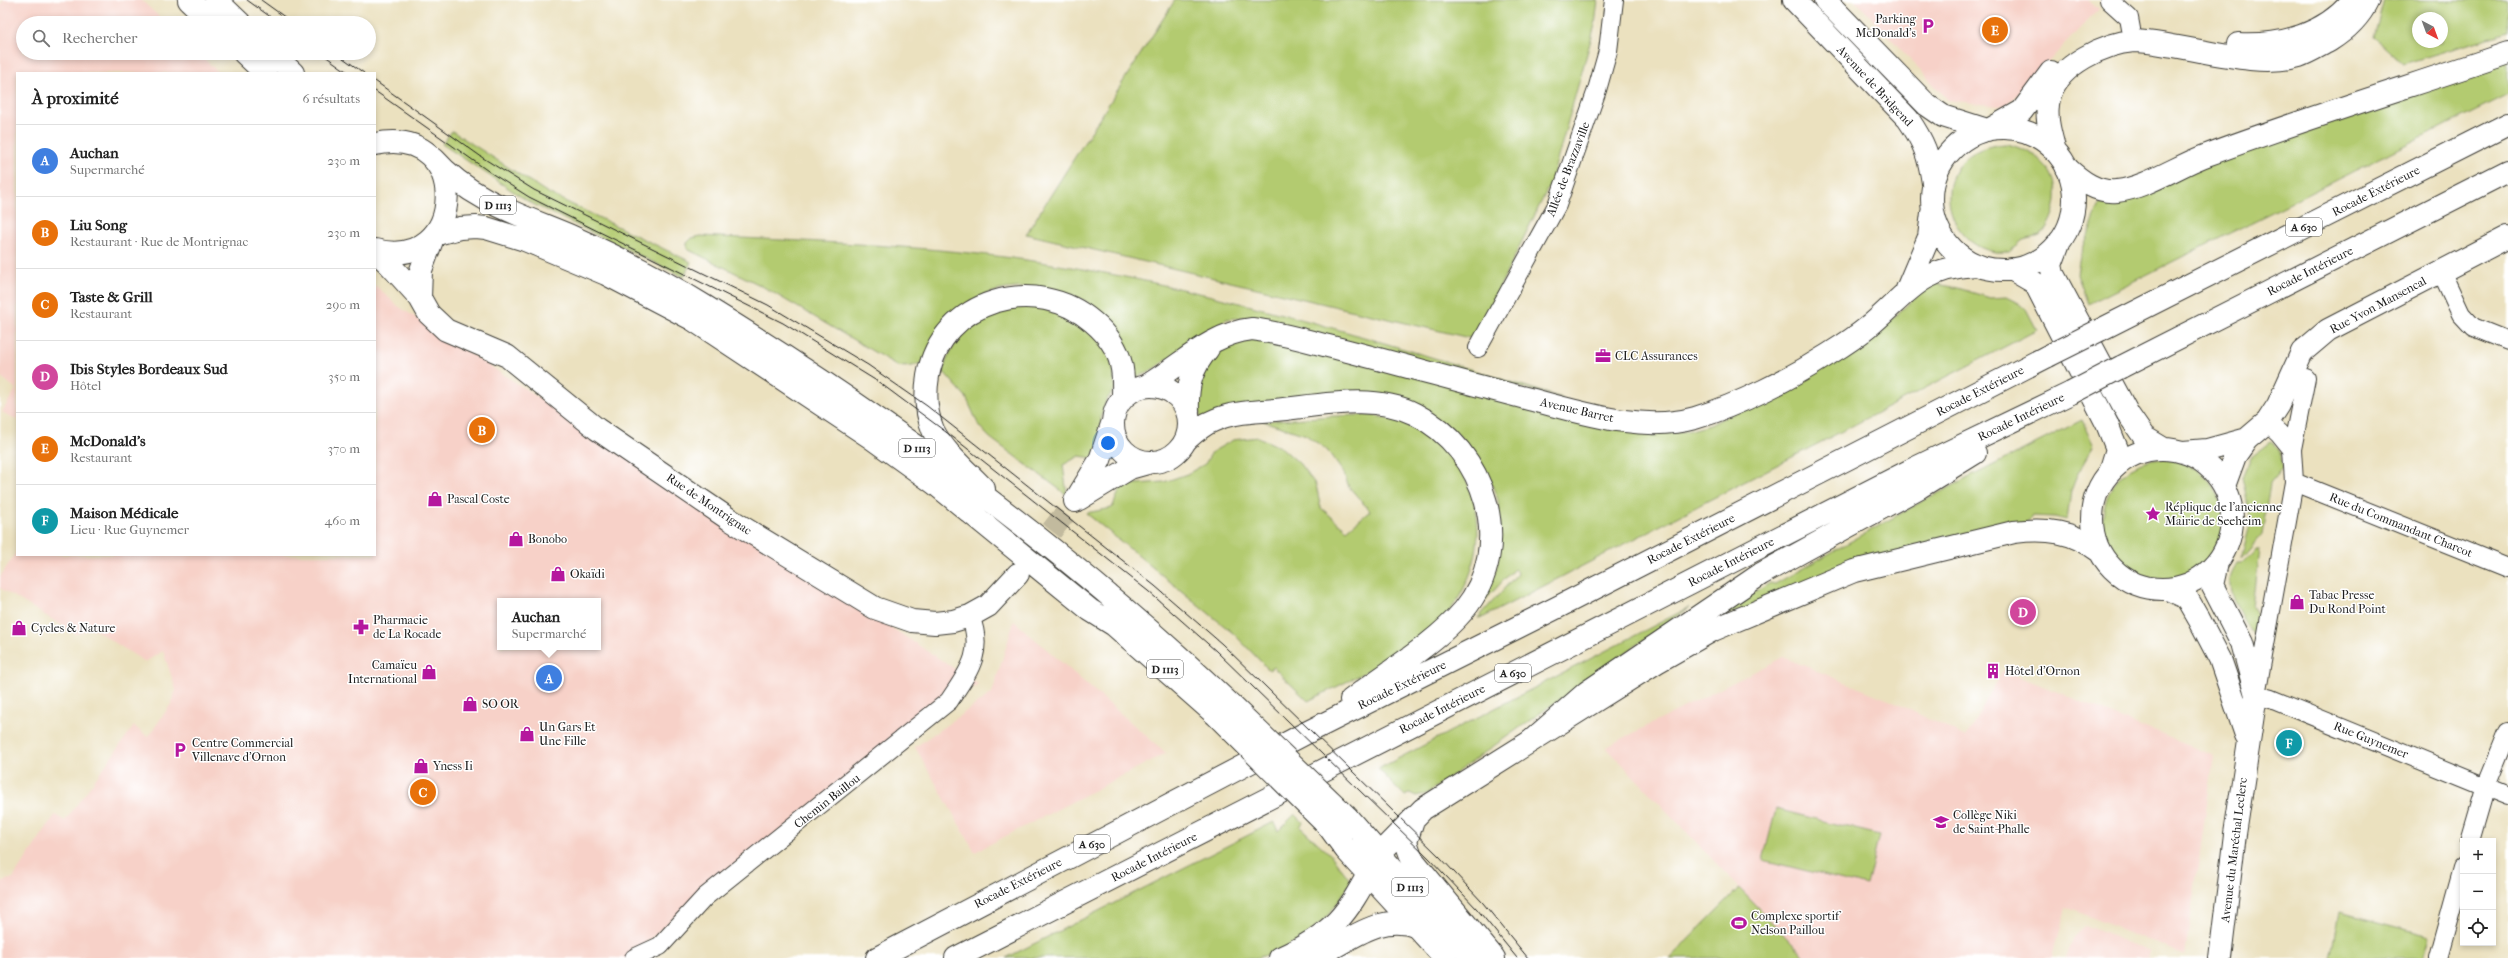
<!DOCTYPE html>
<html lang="fr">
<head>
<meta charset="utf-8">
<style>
	body { margin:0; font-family:"IM FELL French Canon",serif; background:#f2f2f2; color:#222 }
	.controls { position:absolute; right:12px; bottom:12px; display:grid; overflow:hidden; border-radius:0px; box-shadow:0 2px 6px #0003 }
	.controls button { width:36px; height:36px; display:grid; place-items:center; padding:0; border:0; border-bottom:1px solid #e0e0e0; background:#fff; color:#222; font:20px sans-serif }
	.compass { position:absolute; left:2412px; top:12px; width:36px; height:36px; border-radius:50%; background:#fff; box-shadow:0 2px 6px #0003; rotate:139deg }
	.you { position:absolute; left:1108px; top:443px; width:14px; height:14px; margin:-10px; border:3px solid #fff; border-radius:50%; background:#1a73e8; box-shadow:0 0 0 6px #1a73e833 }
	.badge { display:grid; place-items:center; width:26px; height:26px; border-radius:50%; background:#b5179e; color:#fff; font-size:13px; font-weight:700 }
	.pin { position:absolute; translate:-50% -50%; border:2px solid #fff; box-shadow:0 1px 4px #0006 }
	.popup { position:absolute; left:497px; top:598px; width:104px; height:52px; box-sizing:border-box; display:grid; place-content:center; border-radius:0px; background:#fff; filter:drop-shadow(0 1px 3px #0005); font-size:13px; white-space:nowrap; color:#767676 }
	.popup b { font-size:15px; color:#222 }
	.popup::after { content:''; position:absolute; left:50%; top:100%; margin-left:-8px; border:8px solid transparent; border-top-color:#fff }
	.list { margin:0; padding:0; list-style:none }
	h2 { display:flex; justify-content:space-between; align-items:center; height:52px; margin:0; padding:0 16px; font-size:17px }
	h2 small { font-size:13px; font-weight:400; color:#767676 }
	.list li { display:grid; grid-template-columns:26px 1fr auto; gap:12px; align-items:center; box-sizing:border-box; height:72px; padding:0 16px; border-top:1px solid #e0e0e0 }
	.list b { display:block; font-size:15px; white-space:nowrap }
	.list p { margin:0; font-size:13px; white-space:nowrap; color:#767676 }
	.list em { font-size:13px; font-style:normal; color:#767676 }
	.icon { flex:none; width:22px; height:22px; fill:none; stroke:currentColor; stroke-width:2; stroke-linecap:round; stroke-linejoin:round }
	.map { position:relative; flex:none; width:2508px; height:958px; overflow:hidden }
	.search { position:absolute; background:#fff; box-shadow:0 2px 6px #0003; left:16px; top:16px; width:360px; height:44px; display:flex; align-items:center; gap:10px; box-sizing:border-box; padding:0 14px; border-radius:22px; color:#767676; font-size:15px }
	.panel { position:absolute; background:#fff; box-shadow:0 2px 6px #0003; left:16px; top:72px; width:360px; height:484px; border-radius:0px }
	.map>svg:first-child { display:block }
	.built { fill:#f7d1c8; fill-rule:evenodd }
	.green { fill:#b3cb70; stroke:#687446; fill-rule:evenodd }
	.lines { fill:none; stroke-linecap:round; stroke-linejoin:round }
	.secondary-tunnel { stroke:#c2ba9e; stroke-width:22; stroke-dasharray:22 11; stroke-linecap:butt }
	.street-casing { stroke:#3b3a34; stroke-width:20 }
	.secondary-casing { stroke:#3b3a34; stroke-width:24 }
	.primary-casing { stroke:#3b3a34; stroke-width:24 }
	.highway-casing { stroke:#3b3a34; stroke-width:24 }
	.street { stroke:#fff; stroke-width:18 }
	.secondary { stroke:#fff; stroke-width:22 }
	.primary { stroke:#fff; stroke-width:22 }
	.highway { stroke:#fff; stroke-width:22 }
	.tram { stroke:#1c1c1c; stroke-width:1 }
	.primary-bridge-casing { stroke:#3b3a34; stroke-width:24; stroke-linecap:butt }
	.highway-bridge-casing { stroke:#3b3a34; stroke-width:24; stroke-linecap:butt }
	.primary-bridge { stroke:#fff; stroke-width:22 }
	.highway-bridge { stroke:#fff; stroke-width:22 }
	.labels { text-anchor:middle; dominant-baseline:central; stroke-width:3; stroke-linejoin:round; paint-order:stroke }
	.shield { fill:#fff; stroke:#606060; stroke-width:1 }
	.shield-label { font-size:11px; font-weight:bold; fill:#1c1c1c }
	.poi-label { font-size:12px; fill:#1c1c1c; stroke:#fff; text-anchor:start }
	.street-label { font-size:12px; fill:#1c1c1c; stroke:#fff }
</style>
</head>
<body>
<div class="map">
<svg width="2508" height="958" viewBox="0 0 2508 958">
	<rect width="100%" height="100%" fill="#fff"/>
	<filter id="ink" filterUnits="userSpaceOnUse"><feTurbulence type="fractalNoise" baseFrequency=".025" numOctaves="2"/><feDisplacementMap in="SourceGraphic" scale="8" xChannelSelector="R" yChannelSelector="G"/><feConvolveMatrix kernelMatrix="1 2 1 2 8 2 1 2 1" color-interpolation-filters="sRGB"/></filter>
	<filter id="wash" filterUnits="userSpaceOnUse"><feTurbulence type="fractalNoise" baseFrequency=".012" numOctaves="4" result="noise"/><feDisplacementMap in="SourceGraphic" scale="16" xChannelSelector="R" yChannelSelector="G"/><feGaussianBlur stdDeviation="0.9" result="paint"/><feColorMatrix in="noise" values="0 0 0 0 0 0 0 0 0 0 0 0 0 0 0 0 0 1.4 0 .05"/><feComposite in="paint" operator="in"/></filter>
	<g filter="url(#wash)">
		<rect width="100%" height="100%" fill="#ebe1bf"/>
		<path class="built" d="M4,0H141L166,23H23V53H198L219,73H17V420L2,412L16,389L0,376V5Z
			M1855,0H2088L2098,9L2006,107L1948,100Z
			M375,285L398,306L978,684L717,879L629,958H0V882L13,878L55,815L65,821L134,726L148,737L171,704L176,690L163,651L145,662L92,628L76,634L0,588V577L17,551V555H375ZM500,601H598V647H500Z
			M1014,621L1166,753L975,852L915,747L992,693Z
			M1783,657L1889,700L1966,737L2003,670L2214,756L2185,955L2066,907L2053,958H1806L1606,747Z
			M2085,925L2150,952L2148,958H2066L2073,940Z"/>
		<path class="green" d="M1175,0H1598L1595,25L1551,182L1474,339L1026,234Z
			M2384,0H2508V32L2403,64L2374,37ZM2418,18H2442V42H2418Z
			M2508,59V94L2088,304L2077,274L2080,256L2100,204L2108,205L2110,201L2216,159Z
			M452,131L548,193L691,262L684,277L529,202L442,144Z
			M2006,144C2055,155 2071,195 2041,236L2023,240L2009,252C2004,252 1997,253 1991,251C1947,241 1932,177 1973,153C1984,147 1994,145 2006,144Z
			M701,236C815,242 928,245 1040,262C1219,289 1390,344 1562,398L1247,317L1227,319L1212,327L1148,373L1129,379C1122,363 1115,333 1106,319C1083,285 1009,279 976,299C965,305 933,349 923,362C914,366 908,368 898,366L760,285L687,249V243L692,238Z
			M1931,283L1958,288L1990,298L2007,297L2019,303L2026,309L2037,330L1484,617L1478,618L1518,573L1514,569L1474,612L1495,574L1500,550V523L1498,500L1488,475L1474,452L1455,431L1406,403L1201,419L1196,398L1207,365L1218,352L1235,343L1254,339L1662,433L1687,431L1710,425L1868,341Z
			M1027,306C1061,310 1097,327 1111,361C1114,369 1114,380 1115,388L1106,401L1101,417L1102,439L1093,458L1079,456L1063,465L1067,495L989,437L979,426L966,397L943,371C954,330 987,312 1027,306Z
			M1334,416C1347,416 1363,414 1376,416C1471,433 1507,531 1452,608C1424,646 1350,680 1308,701L1273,667L1269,670L1234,634L1086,513L1112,508L1122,485L1164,482L1187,474L1205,464L1212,452L1233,440L1258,437L1282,448L1299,463L1316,485L1321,508L1347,530L1370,511L1349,487L1343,472L1327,450L1306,435L1263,421Z
			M2082,420L2094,446L2078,473L2071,491L2067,520L2055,517L2032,516L2029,521L1709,621L1770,583L1775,584L1921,502Z
			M2271,442C2282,447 2281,458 2282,468L2270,483L2262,535L2241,559L2251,521L2242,477L2250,458Z
			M2103 519a60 60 0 1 1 120 0a60 60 0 1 1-120 0Z
			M2256,549H2259L2252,606L2261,619L2260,629L2255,636C2246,629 2230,596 2230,585C2229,577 2233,571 2237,564H2241Z
			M1690,607L1426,794L1416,796L1410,793L1405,796L1378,769Z
			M1776,809L1879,835L1867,886L1763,860Z
			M1295,814L1303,822L1300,827L1330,854L1351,881C1328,922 1303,946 1256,958H1006L1274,822L1278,831Z
			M1739,888L1806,958H1670Z
			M2340,912L2430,936L2424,958H2331Z"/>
	</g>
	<g filter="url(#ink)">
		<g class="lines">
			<path class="secondary-tunnel" d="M1031,557L1075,501"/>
			<defs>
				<path id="street" d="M2109,0L2129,18L2131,29
					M2441,271L2461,314L2473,327L2508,341
					M1478,348L1557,205L1597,90L1608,51L1614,0
					M2306,378L2292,449L2294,482L2256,695L2271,699L2508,796
					M2267,422L2279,433L2292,449
					M2294,482L2508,568
					M2470,841L2486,786L2508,732
					M634,958L660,946L705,897L949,701C968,672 985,653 970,616
					M2438,958L2463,867"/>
				<path id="secondary" d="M1794,0L1908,119C1924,142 1929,156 1933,183
					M1825,0L1927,105L1943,116L1987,130
					M2238,44C2281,46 2325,35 2353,0
					M1992,128L2022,111L2051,72
					M1932 199a71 71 0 1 1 142 0a71 71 0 1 1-142 0Z
					M2055,151C2050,133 2044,114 2050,95C2059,65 2105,43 2134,41C2146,41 2160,44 2173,46C2210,52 2263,67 2299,56C2310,52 2319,46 2329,41C2345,31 2360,17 2368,0
					M2060,241L2051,265L2053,274L2128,414L2144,437L2164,449
					M375,251L390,265L420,298L429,314L446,330L507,356L597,429L729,519L875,608L912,621L935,623L953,621L970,616L988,606L1018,574
					M2011,269L2035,283L2107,424L2117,449L2110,472
					M1907,289L1929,237L1932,213
					M420,298L421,270L434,235
					M1113 424a38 38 0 1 1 76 0a38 38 0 1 1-76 0Z
					M1146,386C1182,365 1209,334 1252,329C1282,333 1311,342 1340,349C1403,365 1466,383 1529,399C1581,412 1641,433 1695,418C1739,405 1790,379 1829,354C1842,346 1856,337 1868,327C1907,295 1918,268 1976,265
					M1188,412C1187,387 1191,368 1208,349
					M2092 519a70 70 0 1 1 140 0a70 70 0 1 1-140 0Z
					M2183,452L2207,450L2247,439
					M2224,486L2235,456L2247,439L2267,422L2278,405L2302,352L2328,330L2508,237
					M984,489C967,471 944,452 933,430C926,413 925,394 928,376C941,299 1037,273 1093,322C1106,333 1117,347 1121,364C1124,375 1123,386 1123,397
					M1079,499L1130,468L1148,463
					M1075,501L1100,460L1112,424
					M2217,563L2212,585L2242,643L2256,695L2235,834L2220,958
					M2168,589L2187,598L2199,619L2220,659L2246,735
					M1414,817L1406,842L1412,859L1494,958
					M1362,844L1380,853L1423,809L1657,662L1713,630L1854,571L2014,532C2047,528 2072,531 2099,551"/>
				<path id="primary" d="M189,0L213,23
					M216,0L240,23
					M244,53L265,73
					M272,53L293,73
					M375,144C473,123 468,274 375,250
					M434,159C471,201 524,216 573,237C618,257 661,279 703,305C891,420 1072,553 1231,705
					M434,235L460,228L476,227L486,228L525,240L606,274L692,319L870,437L934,483L1090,610L1114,625L1215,714
					M1347,817L1471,958
					M1329,827L1346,850L1445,958"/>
				<path id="highway" d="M2067,168C2081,181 2097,193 2117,191C2146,188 2179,165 2207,155C2306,118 2408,87 2508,53
					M2100,330L2508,124
					M2121,367L2508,171
					M1187,439C1196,431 1204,424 1215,420C1233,412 1255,412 1275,410C1319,406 1373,393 1415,414C1486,450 1516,546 1464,610C1433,646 1388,671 1351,700
					M1531,741L1587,692L1761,574L1920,487L1975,453
					M877,958L1308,732L1558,607L2048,356
					M956,958L1911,470L2071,393
					M1280,958C1343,929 1348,910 1380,853
					M1312,958C1348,944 1377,911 1418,927"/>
			</defs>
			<use href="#street" class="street-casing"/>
			<use href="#secondary" class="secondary-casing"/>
			<use href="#primary" class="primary-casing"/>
			<use href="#highway" class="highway-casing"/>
			<use href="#street" class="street"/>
			<use href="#secondary" class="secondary"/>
			<use href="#primary" class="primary"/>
			<use href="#highway" class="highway"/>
			<path class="tram" d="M247,0L279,23
				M261,0L293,23
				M321,53L349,73
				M336,53L364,73
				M375,81L483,158L534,190L768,305L868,365L927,406L1155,586L1222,644L1440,857L1483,903L1528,958
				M375,91L491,173L529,197L783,323L880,383L954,438L1148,591L1216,651L1429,858L1477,909L1517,958"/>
			<defs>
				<path id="primary-bridge" d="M1231,705L1347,817
					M1215,714L1329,827"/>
				<path id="highway-bridge" d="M2048,356L2100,330
					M2071,393L2121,367"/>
			</defs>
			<use href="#primary-bridge" class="primary-bridge-casing"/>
			<use href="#highway-bridge" class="highway-bridge-casing"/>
			<use href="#primary-bridge" class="primary-bridge"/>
			<use href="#highway-bridge" class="highway-bridge"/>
		</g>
	</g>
	<defs>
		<symbol id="parking-bare" viewBox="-9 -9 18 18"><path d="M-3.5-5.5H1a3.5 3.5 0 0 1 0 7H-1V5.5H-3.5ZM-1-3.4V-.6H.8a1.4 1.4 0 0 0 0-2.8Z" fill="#b5179e" stroke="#fff" stroke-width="2.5" paint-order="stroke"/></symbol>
		<symbol id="office-bare" viewBox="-9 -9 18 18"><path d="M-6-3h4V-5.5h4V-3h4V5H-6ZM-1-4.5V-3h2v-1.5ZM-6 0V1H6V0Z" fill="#b5179e" stroke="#fff" stroke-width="2.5" paint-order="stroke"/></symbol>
		<symbol id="shop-bare" viewBox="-9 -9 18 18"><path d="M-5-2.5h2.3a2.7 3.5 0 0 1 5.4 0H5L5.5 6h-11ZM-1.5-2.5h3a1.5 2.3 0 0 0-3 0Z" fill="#b5179e" stroke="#fff" stroke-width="2.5" paint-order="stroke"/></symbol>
		<symbol id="sight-bare" viewBox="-9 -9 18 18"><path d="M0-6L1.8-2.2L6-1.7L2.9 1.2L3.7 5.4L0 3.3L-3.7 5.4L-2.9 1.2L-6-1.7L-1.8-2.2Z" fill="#b5179e" stroke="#fff" stroke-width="2.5" paint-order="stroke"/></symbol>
		<symbol id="pharmacy-bare" viewBox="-9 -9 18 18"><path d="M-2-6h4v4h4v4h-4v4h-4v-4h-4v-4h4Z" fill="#b5179e" stroke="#fff" stroke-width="2.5" paint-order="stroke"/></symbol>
		<symbol id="building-bare" viewBox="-9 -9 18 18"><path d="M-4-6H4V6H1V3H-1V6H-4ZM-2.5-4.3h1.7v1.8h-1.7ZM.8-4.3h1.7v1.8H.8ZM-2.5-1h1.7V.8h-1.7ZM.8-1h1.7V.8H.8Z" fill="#b5179e" stroke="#fff" stroke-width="2.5" paint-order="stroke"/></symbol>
		<symbol id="school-bare" viewBox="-9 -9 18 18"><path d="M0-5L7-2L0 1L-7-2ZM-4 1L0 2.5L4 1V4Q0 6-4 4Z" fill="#b5179e" stroke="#fff" stroke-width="2.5" paint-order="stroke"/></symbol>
		<symbol id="stadium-bare" viewBox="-9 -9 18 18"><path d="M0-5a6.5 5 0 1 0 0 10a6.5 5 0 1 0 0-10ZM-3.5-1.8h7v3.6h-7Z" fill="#b5179e" stroke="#fff" stroke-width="2.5" paint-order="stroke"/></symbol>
	</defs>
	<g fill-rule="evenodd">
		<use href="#parking-bare" x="1917" y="15" width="22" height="22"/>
		<use href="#office-bare" x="1592" y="345" width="22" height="22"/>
		<use href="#shop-bare" x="424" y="488" width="22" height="22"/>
		<use href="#sight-bare" x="2142" y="503" width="22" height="22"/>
		<use href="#shop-bare" x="505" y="528" width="22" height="22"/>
		<use href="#shop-bare" x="547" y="563" width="22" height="22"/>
		<use href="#shop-bare" x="2286" y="591" width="22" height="22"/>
		<use href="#pharmacy-bare" x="350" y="616" width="22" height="22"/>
		<use href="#shop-bare" x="8" y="617" width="22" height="22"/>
		<use href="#building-bare" x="1982" y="660" width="22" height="22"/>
		<use href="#shop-bare" x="418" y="661" width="22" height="22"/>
		<use href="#shop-bare" x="459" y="693" width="22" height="22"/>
		<use href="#shop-bare" x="516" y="723" width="22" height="22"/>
		<use href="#parking-bare" x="169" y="739" width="22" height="22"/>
		<use href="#shop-bare" x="410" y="755" width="22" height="22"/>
		<use href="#school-bare" x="1930" y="811" width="22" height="22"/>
		<use href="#stadium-bare" x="1728" y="912" width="22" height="22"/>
	</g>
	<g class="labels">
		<g class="shield">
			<rect x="480" y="196" width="36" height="18" rx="3"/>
			<rect x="2286" y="218" width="36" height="18" rx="3"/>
			<rect x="899" y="439" width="36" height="18" rx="3"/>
			<rect x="1147" y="660" width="36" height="18" rx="3"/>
			<rect x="1495" y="664" width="36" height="18" rx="3"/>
			<rect x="1074" y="835" width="36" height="18" rx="3"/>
			<rect x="1392" y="878" width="36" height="18" rx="3"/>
		</g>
		<g class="shield-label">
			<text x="498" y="205">D 1113</text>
			<text x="2304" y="227">A 630</text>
			<text x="917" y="448">D 1113</text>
			<text x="1165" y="669">D 1113</text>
			<text x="1513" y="673">A 630</text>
			<text x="1092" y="844">A 630</text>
			<text x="1410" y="887">D 1113</text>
		</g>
		<g class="poi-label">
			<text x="1916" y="19" text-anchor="end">Parking<tspan x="1916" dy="14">McDonald's</tspan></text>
			<text x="1615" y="356">CLC Assurances</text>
			<text x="447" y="499">Pascal Coste</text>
			<text x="2165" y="507">Réplique de l'ancienne<tspan x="2165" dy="14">Mairie de Seeheim</tspan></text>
			<text x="528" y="539">Bonobo</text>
			<text x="570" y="574">Okaïdi</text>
			<text x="2309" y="595">Tabac Presse<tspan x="2309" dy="14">Du Rond Point</tspan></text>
			<text x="373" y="620">Pharmacie<tspan x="373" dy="14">de La Rocade</tspan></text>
			<text x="31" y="628">Cycles &amp; Nature</text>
			<text x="417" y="665" text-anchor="end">Camaïeu<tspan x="417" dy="14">International</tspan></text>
			<text x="2005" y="671">Hôtel d'Ornon</text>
			<text x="482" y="704">SO OR</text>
			<text x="539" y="727">Un Gars Et<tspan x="539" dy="14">Une Fille</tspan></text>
			<text x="192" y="743">Centre Commercial<tspan x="192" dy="14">Villenave d'Ornon</tspan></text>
			<text x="433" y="766">Yness Ii</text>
			<text x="1953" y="815">Collège Niki<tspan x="1953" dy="14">de Saint-Phalle</tspan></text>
			<text x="1751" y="916">Complexe sportif<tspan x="1751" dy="14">Nelson Paillou</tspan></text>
		</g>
		<g class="street-label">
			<text transform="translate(1875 86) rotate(47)">Avenue de Bridgend</text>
			<text transform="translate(1568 169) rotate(-69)">Allée de Brazzaville</text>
			<text transform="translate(2376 191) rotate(-27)">Rocade Extérieure</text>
			<text transform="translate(2310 271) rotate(-27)">Rocade Intérieure</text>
			<text transform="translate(2378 305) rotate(-28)">Rue Yvon Mansencal</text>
			<text transform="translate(1980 391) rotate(-27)">Rocade Extérieure</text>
			<text transform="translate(1577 410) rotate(13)">Avenue Barret</text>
			<text transform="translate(2021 417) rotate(-26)">Rocade Intérieure</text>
			<text transform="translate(709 504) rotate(34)">Rue de Montrignac</text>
			<text transform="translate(2401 525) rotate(22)">Rue du Commandant Charcot</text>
			<text transform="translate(1691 539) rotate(-27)">Rocade Extérieure</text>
			<text transform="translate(1731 562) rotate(-27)">Rocade Intérieure</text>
			<text transform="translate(1402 685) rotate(-26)">Rocade Extérieure</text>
			<text transform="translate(1442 709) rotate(-27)">Rocade Intérieure</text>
			<text transform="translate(2371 740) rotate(22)">Rue Guynemer</text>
			<text transform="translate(827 801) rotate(-38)">Chemin Baillou</text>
			<text transform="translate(2234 850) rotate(-83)">Avenue du Maréchal Leclerc</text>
			<text transform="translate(1154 857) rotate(-27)">Rocade Intérieure</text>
			<text transform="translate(1018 883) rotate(-27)">Rocade Extérieure</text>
		</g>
	</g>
</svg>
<div class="controls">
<button>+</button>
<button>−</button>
<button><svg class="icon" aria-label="locate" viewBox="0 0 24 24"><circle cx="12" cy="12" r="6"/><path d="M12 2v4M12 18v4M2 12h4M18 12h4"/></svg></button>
</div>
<svg class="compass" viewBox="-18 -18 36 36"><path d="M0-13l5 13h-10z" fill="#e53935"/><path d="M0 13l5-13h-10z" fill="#767676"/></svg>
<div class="you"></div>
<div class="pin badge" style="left:549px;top:678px;background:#3f7fe0">A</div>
<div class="popup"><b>Auchan</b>Supermarché</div>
<div class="pin badge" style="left:482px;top:430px;background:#e8710a">B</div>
<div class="pin badge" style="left:423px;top:792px;background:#e8710a">C</div>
<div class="pin badge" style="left:2023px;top:612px;background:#d1479c">D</div>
<div class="pin badge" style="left:1995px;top:30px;background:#e8710a">E</div>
<div class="pin badge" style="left:2289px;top:743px;background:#0f9aa8">F</div>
<div class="search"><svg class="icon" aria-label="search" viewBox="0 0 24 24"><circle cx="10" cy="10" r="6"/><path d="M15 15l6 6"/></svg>Rechercher</div>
<section class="panel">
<h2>À proximité<small>6 résultats</small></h2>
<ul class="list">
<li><span class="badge" style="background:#3f7fe0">A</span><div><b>Auchan</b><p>Supermarché</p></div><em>230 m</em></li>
<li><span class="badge" style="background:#e8710a">B</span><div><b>Liu Song</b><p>Restaurant · Rue de Montrignac</p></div><em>230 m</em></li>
<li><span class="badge" style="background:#e8710a">C</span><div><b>Taste &amp; Grill</b><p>Restaurant</p></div><em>290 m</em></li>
<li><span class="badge" style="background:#d1479c">D</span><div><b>Ibis Styles Bordeaux Sud</b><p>Hôtel</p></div><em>350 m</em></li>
<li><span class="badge" style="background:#e8710a">E</span><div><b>McDonald's</b><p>Restaurant</p></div><em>370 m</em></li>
<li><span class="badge" style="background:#0f9aa8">F</span><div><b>Maison Médicale</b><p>Lieu · Rue Guynemer</p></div><em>460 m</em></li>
</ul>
</section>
</div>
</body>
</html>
